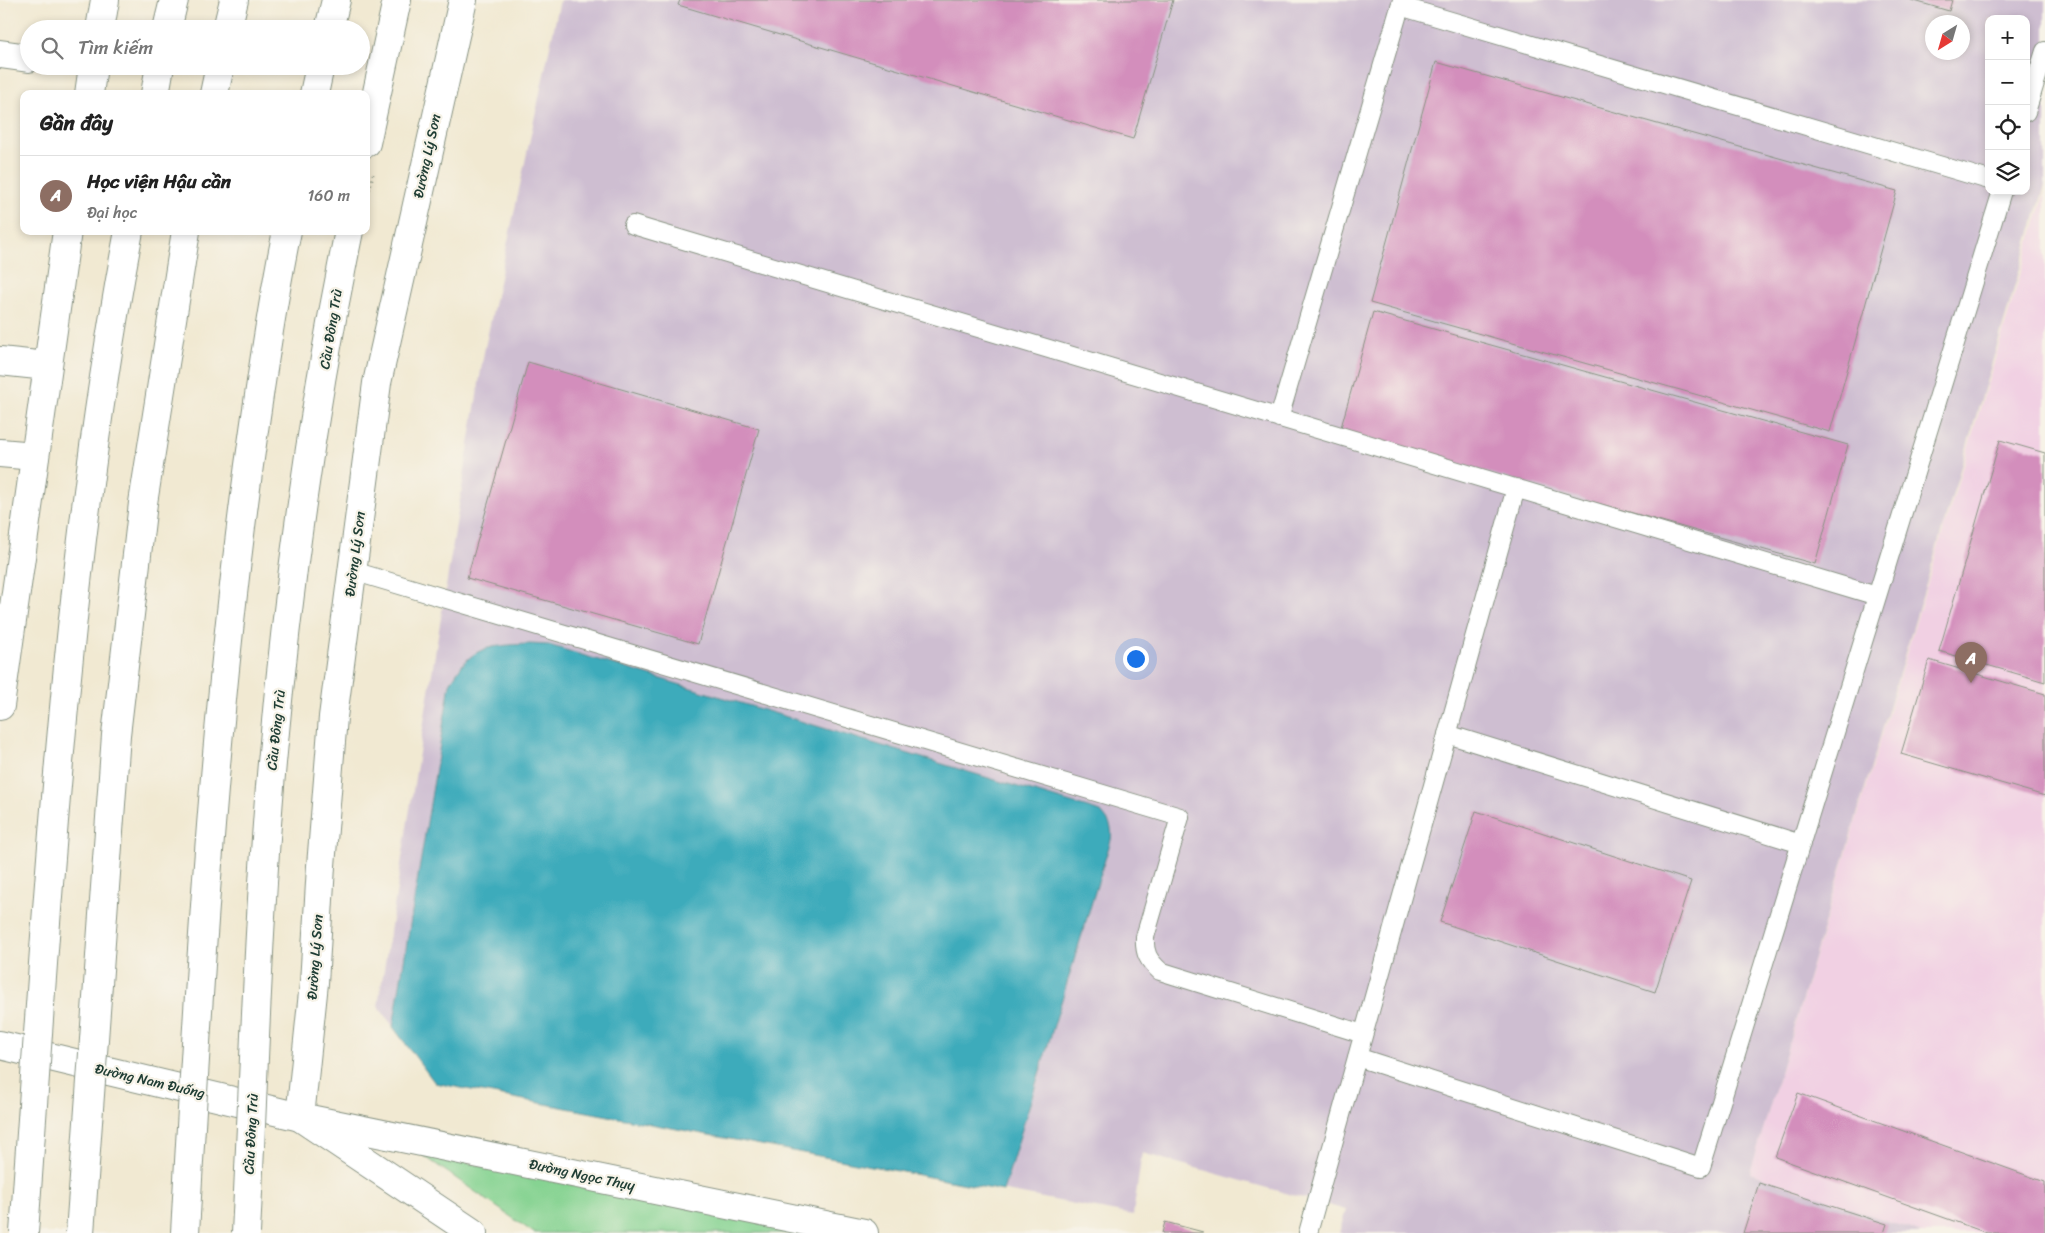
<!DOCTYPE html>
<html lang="vi">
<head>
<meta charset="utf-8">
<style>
	body { margin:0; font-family:Sriracha,sans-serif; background:#f2f2f2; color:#222 }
	.controls { position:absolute; right:15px; top:15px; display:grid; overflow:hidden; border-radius:10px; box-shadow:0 2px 8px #0003 }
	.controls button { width:45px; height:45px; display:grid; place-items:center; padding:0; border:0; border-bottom:1px solid #e0e0e0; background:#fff; color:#222; font:25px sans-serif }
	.compass { position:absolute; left:1925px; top:15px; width:45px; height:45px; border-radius:50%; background:#fff; box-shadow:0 2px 8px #0003; rotate:217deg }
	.you { position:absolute; left:1135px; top:658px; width:18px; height:18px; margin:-12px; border:4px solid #fff; border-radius:50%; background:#1a73e8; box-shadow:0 0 0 8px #1a73e833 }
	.badge { display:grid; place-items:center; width:32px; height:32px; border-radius:50%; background:#b5179e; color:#fff; font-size:16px; font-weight:700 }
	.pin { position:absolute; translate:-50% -41px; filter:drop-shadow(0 1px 2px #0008) }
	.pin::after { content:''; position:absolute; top:26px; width:18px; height:15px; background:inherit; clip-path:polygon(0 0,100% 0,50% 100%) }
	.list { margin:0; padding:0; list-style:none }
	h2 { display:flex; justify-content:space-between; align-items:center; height:65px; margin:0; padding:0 20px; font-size:21px }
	h2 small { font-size:16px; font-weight:400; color:#767676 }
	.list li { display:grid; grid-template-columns:32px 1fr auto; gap:15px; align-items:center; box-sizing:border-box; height:80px; padding:0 20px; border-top:1px solid #e0e0e0 }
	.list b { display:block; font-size:19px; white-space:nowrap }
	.list p { margin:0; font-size:16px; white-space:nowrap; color:#767676 }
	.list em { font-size:16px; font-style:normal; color:#767676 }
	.icon { flex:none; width:28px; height:28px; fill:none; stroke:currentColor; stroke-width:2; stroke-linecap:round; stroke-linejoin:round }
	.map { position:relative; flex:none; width:2045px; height:1233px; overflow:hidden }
	.search { position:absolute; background:#fff; box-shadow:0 2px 8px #0003; left:20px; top:20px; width:350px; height:55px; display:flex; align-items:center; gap:12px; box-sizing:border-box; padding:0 18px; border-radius:28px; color:#767676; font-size:19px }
	.panel { position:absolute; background:#fff; box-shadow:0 2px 8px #0003; left:20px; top:90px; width:350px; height:145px; border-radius:10px }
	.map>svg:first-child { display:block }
	.built { fill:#f1d0e3 }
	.industrial { fill:#cebed1; fill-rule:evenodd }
	.green { fill:#86d392; stroke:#528863 }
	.water { fill:#3dabbb; stroke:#2e7478 }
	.building { fill:#d38ebc }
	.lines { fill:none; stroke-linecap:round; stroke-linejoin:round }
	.service-casing { stroke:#889383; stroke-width:20 }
	.minor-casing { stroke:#889383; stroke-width:30 }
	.tertiary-casing { stroke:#889383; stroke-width:30 }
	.primary-casing { stroke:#889383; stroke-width:30 }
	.trunk-casing { stroke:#889383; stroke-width:30 }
	.path { stroke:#889383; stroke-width:3; stroke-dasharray:1 4; stroke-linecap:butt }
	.service { stroke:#fff; stroke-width:18 }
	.minor { stroke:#fff; stroke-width:28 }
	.tertiary { stroke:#fff; stroke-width:28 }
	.primary { stroke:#fff; stroke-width:28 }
	.trunk { stroke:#fff; stroke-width:28 }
	.trunk-bridge-casing { stroke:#889383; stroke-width:30; stroke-linecap:butt }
	.trunk-bridge { stroke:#fff; stroke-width:28 }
	.labels { text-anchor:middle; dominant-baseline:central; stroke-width:4.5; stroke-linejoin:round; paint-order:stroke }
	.street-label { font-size:14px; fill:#1f3d34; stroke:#f7f3e8 }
</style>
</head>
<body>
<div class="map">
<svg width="2045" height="1233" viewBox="0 0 2045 1233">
	<rect width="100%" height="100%" fill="#f7f3e8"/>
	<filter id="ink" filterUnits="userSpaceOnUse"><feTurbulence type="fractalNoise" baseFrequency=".02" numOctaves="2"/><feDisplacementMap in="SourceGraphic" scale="10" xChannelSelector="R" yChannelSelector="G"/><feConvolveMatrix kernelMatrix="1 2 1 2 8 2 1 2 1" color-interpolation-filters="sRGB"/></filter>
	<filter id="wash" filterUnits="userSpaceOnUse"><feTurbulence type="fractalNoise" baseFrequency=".0096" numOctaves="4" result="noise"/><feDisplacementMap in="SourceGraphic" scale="20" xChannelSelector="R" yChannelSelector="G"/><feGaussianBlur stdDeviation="1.12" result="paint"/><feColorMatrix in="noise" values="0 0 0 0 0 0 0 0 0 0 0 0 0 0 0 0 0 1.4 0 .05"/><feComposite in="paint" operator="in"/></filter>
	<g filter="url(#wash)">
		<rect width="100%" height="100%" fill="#f1e9d2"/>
		<path class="built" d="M2045,192V1233H1922L1750,1173Z"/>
		<path class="industrial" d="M560,0H2045V185L1750,1173L1922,1233H1339L1346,1210L1142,1153L1133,1215L435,1083L378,1006L484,352ZM1989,19H2026V191H1989ZM1932,22H1962V52H1932Z"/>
		<path class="green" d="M420,1153L809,1233H534Z"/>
		<path class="water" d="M529,644L549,645L1101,812C1109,821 1113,827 1111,840L1003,1191L435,1083L393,1027L450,684C471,645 488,646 529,644Z"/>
		<g id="blocks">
			<path class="building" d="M680,0H1173L1133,139L678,5Z
				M1911,0H1952L1949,11Z
				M1436,62L1897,191L1830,432L1370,303Z
				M1373,312L1848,445L1815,564L1340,431Z
				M528,362L759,429L698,644L467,578Z
				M2000,440L2045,453V682L1939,651Z
				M1929,660L2045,694V796L1901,754Z
				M1476,811L1691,881L1655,992L1440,922Z
				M1798,1093L2045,1182V1233H1987L1775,1157Z
				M1759,1183L1887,1224L1884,1233H1743Z
				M1165,1222L1203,1232V1233H1162Z"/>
		</g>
	</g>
	<g filter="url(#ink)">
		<use href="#blocks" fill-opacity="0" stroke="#889383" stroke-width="1"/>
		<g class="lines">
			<defs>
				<path id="service" d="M1400,6L1989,180
					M2026,112L2045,51
					M633,225L1877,596
					M1279,418L1402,0
					M353,571L1180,817L1145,937C1144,953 1148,960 1160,971L1363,1034
					M1447,734L1801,844
					M1357,1057L1701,1167L2002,191
					M1308,1233L1516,488"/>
				<path id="minor" d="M0,54L29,58
					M0,361L47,366
					M0,453L35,456"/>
				<path id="tertiary" d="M100,29L105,0
					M89,94L93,66
					M0,706L67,231
					M0,1045L300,1117L864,1233
					M300,1117L314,983L321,866L333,717L377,383L463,0"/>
				<path id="primary" d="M300,1117L473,1233"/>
				<path id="trunk" d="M167,29L174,0
					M227,29L234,0
					M329,29L336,0
					M155,94L160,66
					M214,94L220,66
					M314,94L320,66
					M366,143L397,0"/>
			</defs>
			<use href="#service" class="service-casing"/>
			<use href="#minor" class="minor-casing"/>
			<use href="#tertiary" class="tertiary-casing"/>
			<use href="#primary" class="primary-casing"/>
			<use href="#trunk" class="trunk-casing"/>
			<path class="path" d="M366,204L373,174"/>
			<use href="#service" class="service"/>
			<use href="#minor" class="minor"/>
			<use href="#tertiary" class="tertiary"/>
			<use href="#primary" class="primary"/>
			<use href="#trunk" class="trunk"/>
			<defs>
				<path id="trunk-bridge" d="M24,1233C48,898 66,562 129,231
					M80,1233L116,735L143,503L186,231
					M185,1233C200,960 216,687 256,416C265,354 274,293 287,231
					M246,1233C254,1076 258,919 272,763C288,585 313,406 349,231"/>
			</defs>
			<use href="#trunk-bridge" class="trunk-bridge-casing"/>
			<use href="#trunk-bridge" class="trunk-bridge"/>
		</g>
	</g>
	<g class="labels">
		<g class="street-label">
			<text transform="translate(427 156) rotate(-78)">Đường Lý Sơn</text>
			<text transform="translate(331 329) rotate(-81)">Cầu Đông Trù</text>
			<text transform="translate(355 554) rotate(-83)">Đường Lý Sơn</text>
			<text transform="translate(276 730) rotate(-84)">Cầu Đông Trù</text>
			<text transform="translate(315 957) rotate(-86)">Đường Lý Sơn</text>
			<text transform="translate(150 1081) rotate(13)">Đường Nam Đuống</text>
			<text transform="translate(251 1134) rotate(-87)">Cầu Đông Trù</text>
			<text transform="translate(582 1175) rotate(12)">Đường Ngọc Thụy</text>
		</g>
	</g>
</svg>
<div class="controls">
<button>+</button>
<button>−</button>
<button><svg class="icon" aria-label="locate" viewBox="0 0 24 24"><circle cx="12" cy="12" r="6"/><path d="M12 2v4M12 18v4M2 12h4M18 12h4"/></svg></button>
<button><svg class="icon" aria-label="layers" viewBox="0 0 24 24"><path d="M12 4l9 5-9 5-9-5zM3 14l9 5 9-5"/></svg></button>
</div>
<svg class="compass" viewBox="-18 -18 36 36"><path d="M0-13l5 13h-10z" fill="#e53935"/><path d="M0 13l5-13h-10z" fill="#767676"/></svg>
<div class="you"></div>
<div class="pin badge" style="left:1971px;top:683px;background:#8d6e63">A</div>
<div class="search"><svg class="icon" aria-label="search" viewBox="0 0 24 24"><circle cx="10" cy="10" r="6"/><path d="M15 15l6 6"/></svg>Tìm kiếm</div>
<section class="panel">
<h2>Gần đây<small></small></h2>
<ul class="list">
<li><span class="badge" style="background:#8d6e63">A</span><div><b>Học viện Hậu cần</b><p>Đại học</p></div><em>160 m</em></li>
</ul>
</section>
</div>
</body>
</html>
